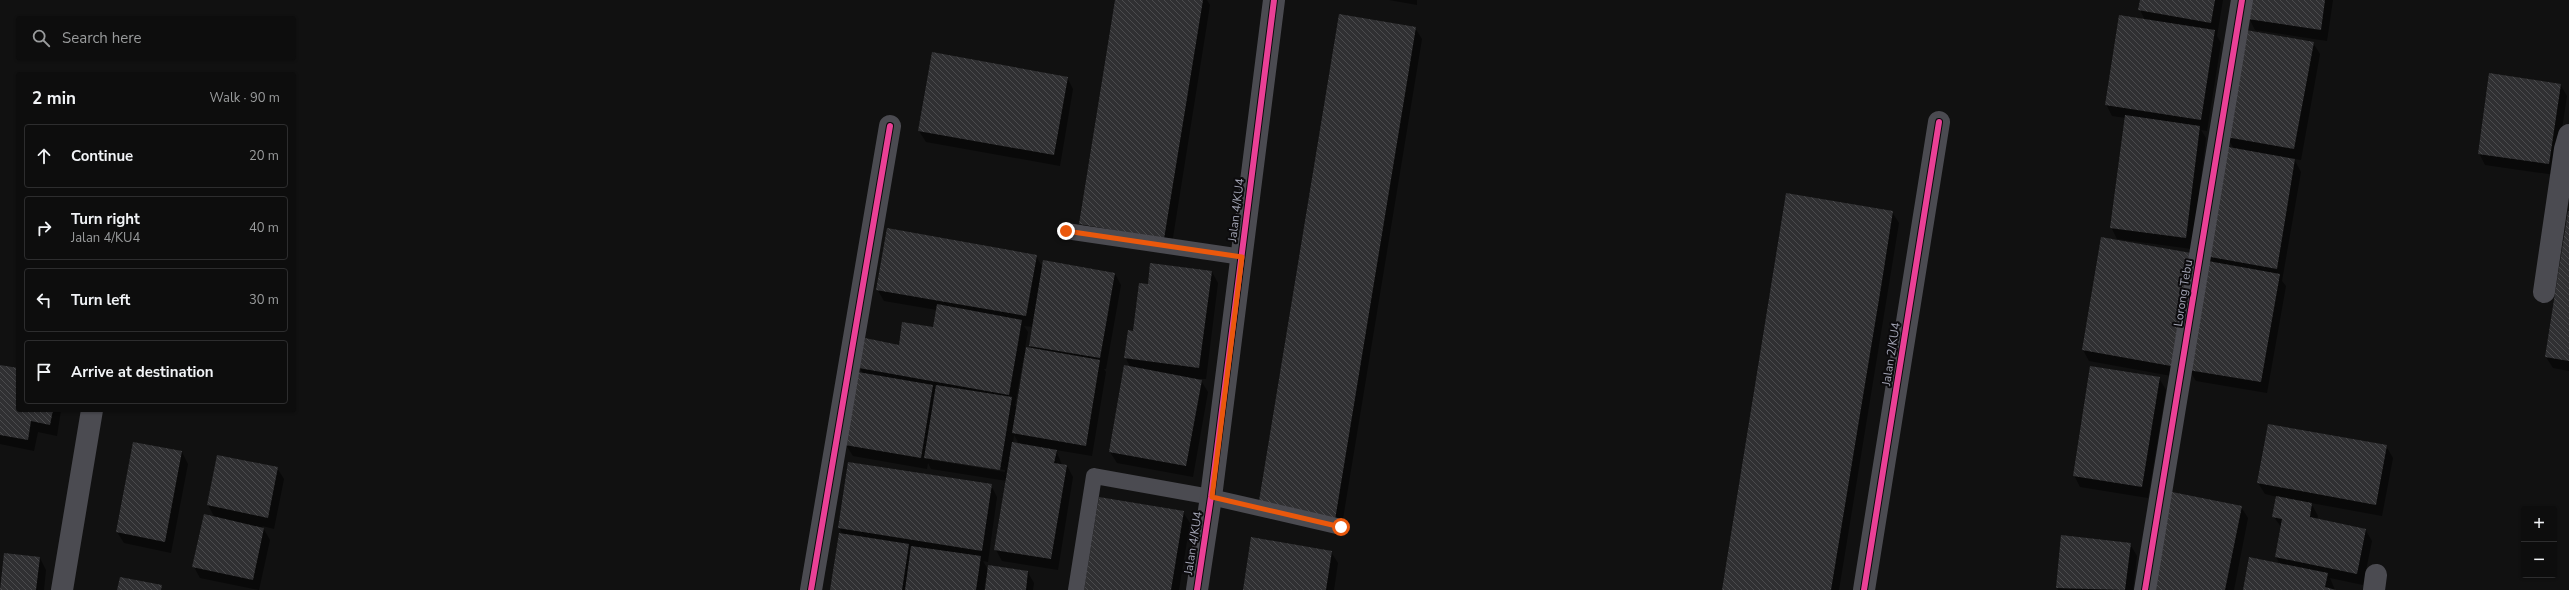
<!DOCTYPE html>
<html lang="en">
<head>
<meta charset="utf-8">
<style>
  body { margin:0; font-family:"Nunito Sans",sans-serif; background:#161616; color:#f1f3f6 }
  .controls { position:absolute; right:12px; bottom:12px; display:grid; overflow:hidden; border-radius:4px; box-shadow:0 1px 3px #0004 }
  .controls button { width:36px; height:36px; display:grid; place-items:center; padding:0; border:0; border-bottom:1px solid #2d2d2e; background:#0d0d0d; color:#f1f3f6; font:20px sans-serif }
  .stop { position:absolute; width:12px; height:12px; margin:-9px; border:3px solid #ea580c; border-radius:50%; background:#fff }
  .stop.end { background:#ea580c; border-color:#fff; box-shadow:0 1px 4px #0008 }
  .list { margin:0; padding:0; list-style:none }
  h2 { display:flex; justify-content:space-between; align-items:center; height:52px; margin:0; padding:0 16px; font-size:17px }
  h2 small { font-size:13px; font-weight:400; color:#9a9c9d }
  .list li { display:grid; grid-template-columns:26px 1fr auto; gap:12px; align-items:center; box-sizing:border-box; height:64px; margin:0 8px 8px; padding:0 8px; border:1px solid #2d2d2e; border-radius:4px }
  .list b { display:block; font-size:15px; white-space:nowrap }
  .list p { margin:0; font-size:13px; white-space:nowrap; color:#9a9c9d }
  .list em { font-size:13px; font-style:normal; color:#9a9c9d }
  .icon { flex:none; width:22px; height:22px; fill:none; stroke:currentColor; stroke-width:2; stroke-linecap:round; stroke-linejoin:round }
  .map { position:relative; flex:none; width:2569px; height:590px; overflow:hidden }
  .search { position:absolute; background:#0d0d0d; box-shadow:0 1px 3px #0004; left:16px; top:16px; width:280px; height:44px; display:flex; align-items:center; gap:10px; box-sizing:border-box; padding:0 14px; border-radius:4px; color:#9a9c9d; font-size:15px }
  .panel { position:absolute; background:#0d0d0d; box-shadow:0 1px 3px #0004; left:16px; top:72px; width:280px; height:340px; border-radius:4px }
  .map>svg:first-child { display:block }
  .shadow { fill:#0007; fill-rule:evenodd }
  .building { fill:url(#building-back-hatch) }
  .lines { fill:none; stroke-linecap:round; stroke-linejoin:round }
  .lane { stroke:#4b4b51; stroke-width:16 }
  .street { stroke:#4b4b51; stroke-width:22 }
  .cycleway-casing { stroke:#0c0b0d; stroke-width:8 }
  .cycleway { stroke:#ea4096; stroke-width:6 }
  .route { stroke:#ea580c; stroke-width:5 }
  .labels { text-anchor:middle; stroke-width:4; stroke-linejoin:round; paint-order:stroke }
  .street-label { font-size:12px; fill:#a1a3b3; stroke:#0c0b0d }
</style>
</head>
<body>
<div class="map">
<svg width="2569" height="590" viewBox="0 0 2569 590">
  <defs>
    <pattern id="building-back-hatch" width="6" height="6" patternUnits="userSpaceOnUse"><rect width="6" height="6" fill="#303032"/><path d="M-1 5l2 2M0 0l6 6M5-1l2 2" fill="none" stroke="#4b4b4d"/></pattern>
  </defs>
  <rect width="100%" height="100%" fill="#111"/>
  <path class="shadow" d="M1116,0H1207L1210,5L1171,250L1086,236L1080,224Z
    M1389,0H1417V5Z
    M2141,0H2223L2217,36L2221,43L2207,131L2201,130L2206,138L2192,249L2117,239L2111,227L2126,118L2112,116L2106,104L2145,20L2140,10Z
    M2252,0H2333L2327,41L2255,30L2249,18Z
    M1415,28L1422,39L1341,531L1266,518Z
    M2313,43L2320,54L2301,160L2294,159L2301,172L2282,281L2286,286L2267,393L2196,381L2189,370L2209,261L2234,149L2227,137Z
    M1067,77L1073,89L1060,166L926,142L919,131Z
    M2560,84L2567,96L2555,175L2485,165L2479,153Z
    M1892,212L1899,223L1839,590H1723Z
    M2569,212V371L2553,368L2546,357Z
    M2102,239L2177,377L2089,361L2083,350Z
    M1036,256L1043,268L1115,274L1121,285L1106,369H1104L1106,372L1092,456L1056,450L1062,465L1067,466L1073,477L1058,570L1002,561L996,550L1007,481L931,469L928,463L927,469L853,456L846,445L863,374L860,368L866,340L899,346L933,329L937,310L884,301L877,289ZM1024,326L1033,327L1030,345L1032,349L1025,348L1028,332ZM1024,355H1026L1017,408L1015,405ZM1014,435L1020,445L1013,443ZM932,458L1005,470V472L932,460Z
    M1212,272L1218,283L1206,379H1200L1208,392L1193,477L1117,463L1110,452L1131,368L1125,357L1148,285Z
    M0,366L18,369V410H61L57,436L38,432L34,451L0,444Z
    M2159,378L2166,390L2148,498L2080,487L2074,475Z
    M2386,446L2393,458L2382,516L2311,503L2318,516L2317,520L2365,529L2372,541L2363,585L2330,578L2335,590H2244L2280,564L2276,557L2282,528L2273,516L2277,497L2265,494L2258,483Z
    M182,452L188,464L171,553L124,543L117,532Z
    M277,468L284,479L274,529L262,526L270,540L259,590L200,578L194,567L215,518L208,505Z
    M991,485L997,497L988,562L983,561L989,571H1027L1034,583L1033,590H986L988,577H986L984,590H831L843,535L839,528Z
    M2241,507L2248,518L2234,590H2154Z
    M1183,512L1190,523L1179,590H1085Z
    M2130,544L2137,556L2133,590H2058L2057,588Z
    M1331,552L1338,563L1334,590H1244Z
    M4,554L40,558L46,570L44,590H0Z"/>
  <path class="building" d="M1115,0H1203L1164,239L1079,224Z
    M2140,0H2215L2211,23L2138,10Z
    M2251,0H2325L2321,30L2248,19Z
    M1339,14L1416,27L1335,520L1258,507Z
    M2119,15L2215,30L2201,120L2105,105Z
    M2246,30L2314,42L2294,149L2226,137Z
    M932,52L1068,77L1054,155L918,131Z
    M2489,73L2561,84L2549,164L2478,154Z
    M2125,115L2200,126L2186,238L2110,228Z
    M2223,146L2295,159L2277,269L2205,256Z
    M1786,193L1893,211L1882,281L1831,590H1722Z
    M2568,211H2569V361L2545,357Z
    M887,228L1037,255L1026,316L876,290Z
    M2101,237L2191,253L2171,366L2082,350Z
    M1043,260L1115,273L1100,358L1029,346Z
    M2208,261L2280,274L2261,382L2188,370Z
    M1150,263L1212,271L1199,368L1124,358L1128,330L1133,331L1139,283L1148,284Z
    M937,304L1022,320L1009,395L859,368L865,338L899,345L902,322L933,327Z
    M1026,347L1100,360L1086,446L1012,433Z
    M0,365L18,368V410H53L50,425L31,421L28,440L0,435Z
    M1124,365L1202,380L1186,466L1109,452Z
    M2090,366L2160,377L2142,487L2073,476Z
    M858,372L933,385L921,458L845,445Z
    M936,385L1012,397L1000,470L924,458Z
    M2268,424L2387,445L2376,505L2257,483Z
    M133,442L182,451L165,542L116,532Z
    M1012,442L1057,450L1054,463L1067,465L1051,559L994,550Z
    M217,455L278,467L268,518L207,505Z
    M848,462L992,484L982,551L838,528Z
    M2172,492L2242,506L2225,590H2153Z
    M2276,496L2312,503L2310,517L2366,529L2357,574L2275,557L2282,519L2272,517Z
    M1099,497L1184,511L1171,590H1084Z
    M204,514L264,528L253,580L192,567Z
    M839,533L909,544L902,590H830Z
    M2061,535L2131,543L2125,590L2056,588Z
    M1251,537L1332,551L1326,590H1243Z
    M911,546L981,556L976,590H905Z
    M4,553L40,557L36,590H0Z
    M2249,557L2328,573L2325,587L2336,590H2243Z
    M988,565L1028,571L1026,590H985Z
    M120,577L162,585L161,590H117Z"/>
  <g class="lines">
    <path class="lane" d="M1066,231L1242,257
      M1076,590L1094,476L1211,497L1341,527"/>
    <path class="street" d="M2544,292L2565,149L2569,135
      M62,590L92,410
      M811,590L890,126
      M1197,590L1211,497L1274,0
      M1864,590L1939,122
      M2145,590L2242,0
      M2374,590L2376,575"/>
    <g class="cycleway-casing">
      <path id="cycleway" d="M811,590L890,126
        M1197,590L1211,497L1274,0
        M1864,590L1939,122
        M2145,590L2242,0"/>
    </g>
    <use href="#cycleway" class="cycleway"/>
  </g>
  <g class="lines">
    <path class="route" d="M1066,231L1242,257L1212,497L1341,527"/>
  </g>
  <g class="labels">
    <g class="street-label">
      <text transform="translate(1236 210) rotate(-83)" y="4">Jalan 4/KU4</text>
      <text transform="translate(2183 293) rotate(-81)" y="4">Lorong Tebu</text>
      <text transform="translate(1891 354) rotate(-81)" y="4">Jalan 2/KU4</text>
      <text transform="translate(1193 543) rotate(-81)" y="4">Jalan 4/KU4</text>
    </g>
  </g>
</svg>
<div class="controls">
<button>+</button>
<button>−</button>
</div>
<div class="stop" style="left:1341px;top:527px"></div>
<div class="stop end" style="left:1066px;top:231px"></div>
<div class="search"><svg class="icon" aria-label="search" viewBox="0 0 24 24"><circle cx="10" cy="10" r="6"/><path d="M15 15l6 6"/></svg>Search here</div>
<section class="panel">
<h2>2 min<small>Walk · 90 m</small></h2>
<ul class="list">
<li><svg class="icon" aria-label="ahead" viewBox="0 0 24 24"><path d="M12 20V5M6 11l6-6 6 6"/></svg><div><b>Continue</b></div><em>20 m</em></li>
<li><svg class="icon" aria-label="right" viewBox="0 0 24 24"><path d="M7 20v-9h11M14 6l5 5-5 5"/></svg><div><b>Turn right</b><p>Jalan 4/KU4</p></div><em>40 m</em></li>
<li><svg class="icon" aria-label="left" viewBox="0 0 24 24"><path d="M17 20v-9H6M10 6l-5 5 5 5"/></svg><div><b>Turn left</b></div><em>30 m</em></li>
<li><svg class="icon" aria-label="arrive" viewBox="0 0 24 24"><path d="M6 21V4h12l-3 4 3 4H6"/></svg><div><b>Arrive at destination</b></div></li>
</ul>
</section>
</div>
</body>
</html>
